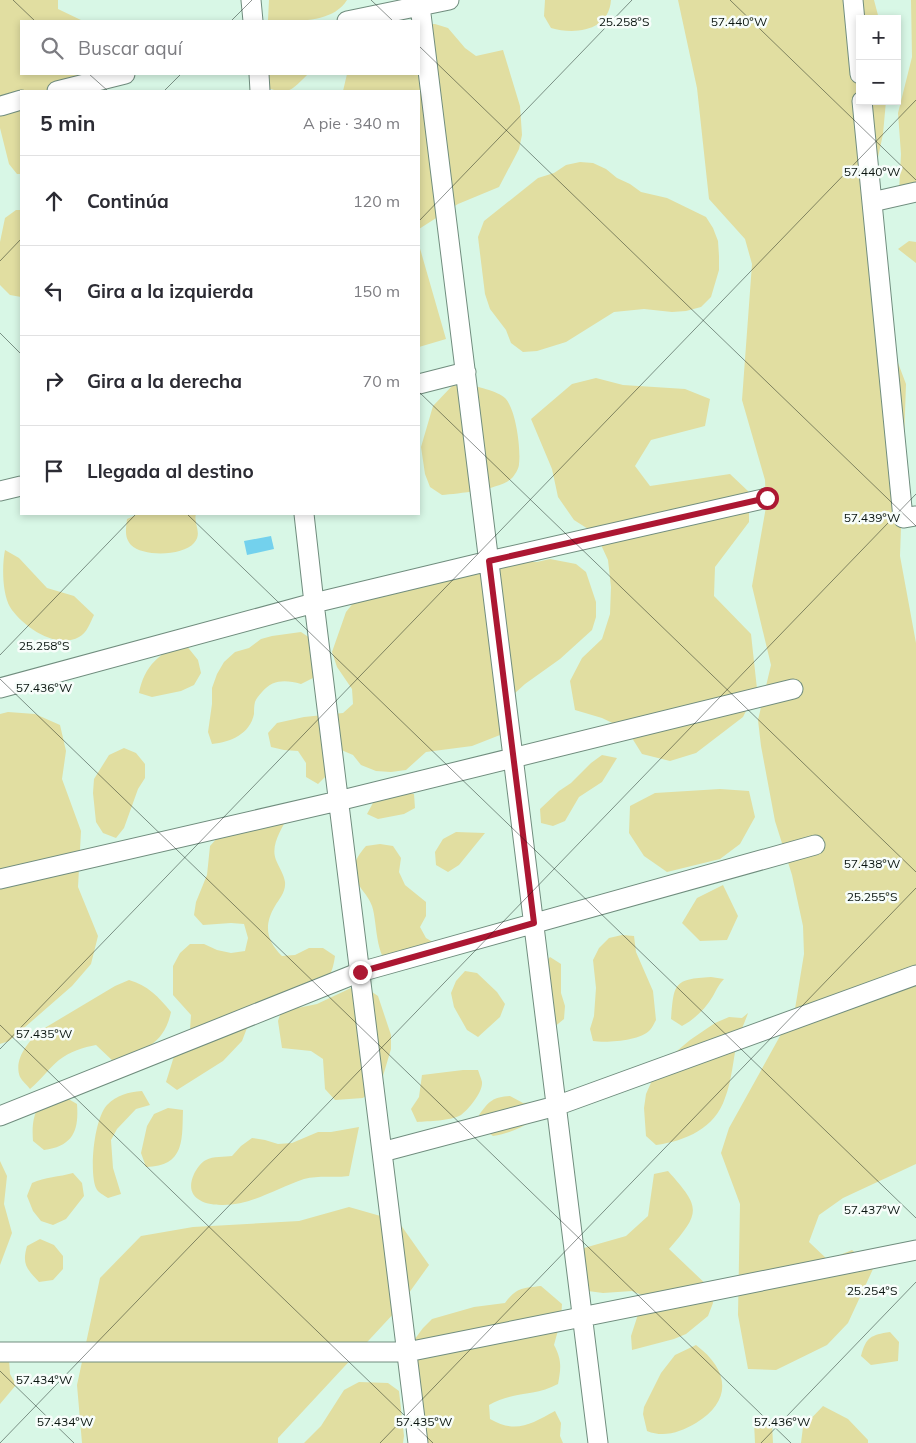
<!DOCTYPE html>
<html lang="es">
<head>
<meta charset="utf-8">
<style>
  body { margin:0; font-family:Mulish,sans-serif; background:#f2f2f3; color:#2b2b33 }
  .controls { position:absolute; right:15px; top:15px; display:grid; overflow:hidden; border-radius:0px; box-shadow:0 2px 8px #0003 }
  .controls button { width:45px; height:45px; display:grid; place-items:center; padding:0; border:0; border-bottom:1px solid #e1e1e2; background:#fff; color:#2b2b33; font:25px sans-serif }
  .stop { position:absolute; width:15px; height:15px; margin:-11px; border:4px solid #ac1732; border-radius:50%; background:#fff }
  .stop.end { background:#ac1732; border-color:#fff; box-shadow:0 1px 5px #0008 }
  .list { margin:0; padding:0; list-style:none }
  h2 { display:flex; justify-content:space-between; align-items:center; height:65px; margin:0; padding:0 20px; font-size:21px }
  h2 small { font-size:16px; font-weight:400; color:#7c7c81 }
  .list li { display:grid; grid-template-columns:32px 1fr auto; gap:15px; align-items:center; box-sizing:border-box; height:90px; padding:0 20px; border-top:1px solid #e1e1e2 }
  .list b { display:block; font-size:19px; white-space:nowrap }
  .list em { font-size:16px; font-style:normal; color:#7c7c81 }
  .icon { flex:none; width:28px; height:28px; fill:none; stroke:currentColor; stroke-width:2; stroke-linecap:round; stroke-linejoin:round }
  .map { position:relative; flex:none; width:916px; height:1443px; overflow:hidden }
  .search { position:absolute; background:#fff; box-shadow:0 2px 8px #0003; left:20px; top:20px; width:400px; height:55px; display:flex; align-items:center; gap:12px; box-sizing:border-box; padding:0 18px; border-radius:0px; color:#7c7c81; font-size:19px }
  .panel { position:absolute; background:#fff; box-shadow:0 2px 8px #0003; left:20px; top:90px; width:400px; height:425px; border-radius:0px }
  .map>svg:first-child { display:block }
  .green { fill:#e1dea1 }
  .water { fill:#73d1ed }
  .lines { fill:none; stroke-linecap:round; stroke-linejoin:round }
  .minor-casing { stroke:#708d7e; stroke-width:21 }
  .minor { stroke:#fff; stroke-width:19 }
  .route { stroke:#ac1732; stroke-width:6 }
  .ticks { fill:none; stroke:#09140f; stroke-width:1; stroke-opacity:0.45 }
  .ticks-label { font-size:12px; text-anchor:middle; fill:#09140f; stroke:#f7fdfa; stroke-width:5; stroke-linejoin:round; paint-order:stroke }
</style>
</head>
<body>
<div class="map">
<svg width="916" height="1443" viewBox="0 0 916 1443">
  <rect width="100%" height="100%" fill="#d8f7e6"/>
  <path class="green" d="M0,0H58V9L83,21H21V74H104L105,83L98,91H21V174H17L9,164L0,128Z
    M269,0H347C332,24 294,21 270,21L268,20Z
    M545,0H611C609,31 575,35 551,28L544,16Z
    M678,0H874L879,19H860V101H886L883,134L871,190L895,355L906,384L900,556L916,643V1164L843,1198L819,1215L809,1242L828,1260L852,1250L873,1269L848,1323L827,1345L776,1370L748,1369L738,1315L740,1204L721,1153L729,1128L795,1009L804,954L803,926L792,875L775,821L761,746L758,720L771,665L752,586L766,507L765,480L742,400L752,264L745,239L709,199L697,88Z
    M911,0H916V189L899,192L901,154L898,113L912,57Z
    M419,24H435L448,28L465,48L476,56L503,50L520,106L522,135L519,149L499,187L458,204L419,229V91H343L347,74H419Z
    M264,74H308C293,89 288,97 266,87Z
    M580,162L593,163L606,169L617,178L630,184L641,192L667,198L706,217L713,228L718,241L719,256V270L711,297L701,307L686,311L672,312L644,309L614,312L566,342L537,351L523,352L511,343L506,330L490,309L485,294L478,237L484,221L538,178L554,173L566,165Z
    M16,210H21V297L10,295L0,285V242L5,218Z
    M909,241L916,242V263L898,249Z
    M419,245L446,339L419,347Z
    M596,378L623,385L685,389L710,399L705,426L651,440L635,466L650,486L730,474L749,492V522L715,567L714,596L751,634L757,689L743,717L696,753L670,761L642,754L627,730L602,718L575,710L570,681L582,658L602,639L610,614L611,587L608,560L596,534L574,520L558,497L552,469L531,419L572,384Z
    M465,384C475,386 498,391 505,398C516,409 521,449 519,464C519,468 515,475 512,478C499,490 460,493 442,495L430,487L425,474L421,447L433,406L452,386Z
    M138,514H196C193,524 203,533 194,543C183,556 143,557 131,545C124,537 126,529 127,519Z
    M5,550L19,558L47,588L74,596L94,615C90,623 87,633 79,637C56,650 22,626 10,607C2,593 2,565 5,550Z
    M550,559L576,564L586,572L596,602V617L592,630L560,659L525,684L514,694L506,723L500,735L472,746L426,752L406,770L391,772L376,771L361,765L353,755L339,749L328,774L318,784L306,777V763L298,751L284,750L271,747L268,733L277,723L304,717L343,713L353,704L352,689L337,667L332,652L346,612L363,591L406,582L479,574L495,562H537Z
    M301,632L313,640L321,666L313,678L301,684C286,680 273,679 262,692C259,695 256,699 255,702C254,706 254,710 254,714C250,734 231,742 212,744L208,732L212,704V688L217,674L224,662L235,652L249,648L261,639L272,636Z
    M186,645L198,660L201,673L194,685L181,691L152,697L139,693C144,667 160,650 186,645Z
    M8,712L35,714L60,725L66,751L62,779L81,831L78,887L98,936L91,964L72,986L9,1041L0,1044V714Z
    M124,748L136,753L145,764V778L138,789L124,828L116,838L103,833L96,822L93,793L94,779L109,755Z
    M602,755L617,758L602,782L579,797L565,821L553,826L541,823L540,809L559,791L571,783L591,763Z
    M720,789L749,791L755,817L740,844L720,859L667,872L644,856L629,833L630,806L655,793Z
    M401,792L414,794L415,808L404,814L378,819L367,814L374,801Z
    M288,816C282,829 270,845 276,860C279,867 284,875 285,882C286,892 279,899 275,906C263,926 267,941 282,956L295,955L309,948H323L335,956C331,988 313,995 288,1010L317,1004L353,987L366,988L378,996L391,1035V1049L383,1076L374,1089L363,1098L335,1100L325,1089L323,1059L311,1051L282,1048L278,1021L282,1009L256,1016L247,1028L242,1041L223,1061L177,1090L166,1082L175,1053L190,1030L191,1015L173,995V966L180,953L190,944H204L217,950L231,953L245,951L248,938L244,924L231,923L203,925L194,915L196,902L207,875L210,846L219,836Z
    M456,832L485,833L459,865L448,872L436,865L435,852L443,839Z
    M380,844L393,846L401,858L399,872L405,885L426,902V916L420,927L426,938L438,945C431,957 426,960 413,967C409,970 404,970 399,969C374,967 378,923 372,906C368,893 353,884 354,869C355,859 360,853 366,846Z
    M723,885L738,916L727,940L700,941L682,923L697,898Z
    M622,935L634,936L636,952L653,991L656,1020C654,1023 653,1027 650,1030C640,1041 607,1043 593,1041L590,1029L594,1016L596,988L593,960L599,948L609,938Z
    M550,957L561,964V993L565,1006L564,1019L553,1028L540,968Z
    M465,971L477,973L497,992L505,1004L500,1017L478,1037L467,1030L454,1007L451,993L456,981Z
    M711,977L724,979C719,984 717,989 713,996C706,1008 695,1019 682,1026L671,1019C674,984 673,979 711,977Z
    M129,980C147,985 159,997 171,1012C164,1045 143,1050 115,1063L96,1045C84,1047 69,1052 59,1060C49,1068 41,1080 30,1089C27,1085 22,1081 20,1077C13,1059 29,1040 43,1029L115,986Z
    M748,1013C745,1022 740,1032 737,1042C733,1060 732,1080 725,1098C715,1128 686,1141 656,1145L646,1136L644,1108L646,1094L658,1067L690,1040L715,1023L729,1017L742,1018Z
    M463,1070H478C479,1073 481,1078 482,1082C483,1092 469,1109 461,1115C451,1121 428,1121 417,1122L411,1109L419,1097L422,1075Z
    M142,1091L150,1105L136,1109L117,1129L111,1140L113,1168L121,1194L108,1198C104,1195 98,1193 96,1188C89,1172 94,1119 107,1105C117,1095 128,1092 142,1091Z
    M510,1096L523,1103L554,1101C537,1120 518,1132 493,1136L482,1128L479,1115C489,1101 493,1097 510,1096Z
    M65,1097L77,1104C79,1131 73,1146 44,1150L33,1141C32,1129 32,1110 44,1102C49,1099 59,1099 65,1097Z
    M168,1108L183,1110C182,1140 185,1166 146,1167L141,1153L147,1126L154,1114Z
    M359,1127L349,1176C334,1178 319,1175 304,1179C277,1188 250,1206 221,1205C201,1205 184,1196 194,1174C196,1170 201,1162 206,1160C213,1156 225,1157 232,1156L241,1146L252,1138L265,1140L278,1144L292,1143L318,1132H331Z
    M0,1161L7,1176L4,1204L12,1233L0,1265Z
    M668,1171C701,1208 701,1212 669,1249L711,1289L713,1303L708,1316L686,1334L674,1339L632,1350L631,1336L644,1296L632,1291L603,1293L588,1291L570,1256L584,1248L626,1236L648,1216L654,1174Z
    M73,1173L82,1183L84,1196L66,1219L53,1225L41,1221L33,1211L27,1196L32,1183C45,1177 59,1177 73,1173Z
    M349,1207L398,1221L429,1265L396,1311L278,1438V1443H82L77,1385L100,1278L141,1236L193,1227L299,1221Z
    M40,1239L54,1245L63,1256V1269L53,1280L39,1282C26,1268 22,1264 27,1246Z
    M541,1286L562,1304L561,1319L554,1345C562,1360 561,1368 558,1384C534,1397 512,1391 489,1405L490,1419C516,1434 531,1424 555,1411L561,1423L560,1436L563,1443H421L406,1351L423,1328L432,1319L474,1307L505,1303C516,1288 522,1288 541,1286Z
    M890,1332L899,1342L898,1361L871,1365L861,1356C866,1337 871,1335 890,1332Z
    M696,1345C729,1370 733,1400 696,1423C681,1432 664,1438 647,1431L643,1414L644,1407L661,1373L675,1355Z
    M0,1351L9,1360L10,1374L16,1385L0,1404Z
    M359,1382L388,1383L399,1391L404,1436L403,1443H304L321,1426L344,1390Z
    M823,1406L848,1419L868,1440V1443H801L803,1427Z
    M761,1419H767L772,1424L773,1443H755L754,1422Z"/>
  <path class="water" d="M271,536L274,549L247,555L244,541Z"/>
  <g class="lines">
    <g class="minor-casing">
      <path id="minor" d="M251,0L253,21
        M853,0L860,74
        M420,6L598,1443
        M347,21L449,0
        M259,74L260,91
        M57,91L125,74
        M862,101L903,518L916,516
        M1,106L21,100
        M872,202L916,192
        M419,384L466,372
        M0,491L21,486
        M304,514L314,603L418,1443
        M0,688L314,603L489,561L767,498
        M0,879L338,801L793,689
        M0,1116L360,972L815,845
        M382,1152L556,1106L916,975
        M0,1352H407L916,1250"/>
    </g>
    <use href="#minor" class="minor"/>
  </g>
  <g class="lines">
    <path class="route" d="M360,972L534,923L489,561L767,498"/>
  </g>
  <path class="ticks" d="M13,0L35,21M371,0L393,21M730,0L916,180M231,21L252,0M419,46L916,526M89,74L108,91M164,91L181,74M419,221L632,0M0,261L21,239M0,333L21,354M419,392L916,872M187,514L916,1218M0,655L136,514M0,679L791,1443M0,1025L433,1443M0,1049L916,100M0,1371L74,1443M0,1443L916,494M380,1443L916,888M761,1443L916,1282"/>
  <g class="ticks-label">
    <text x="739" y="26">57.440°W</text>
    <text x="624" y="26">25.258°S</text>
    <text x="872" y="176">57.440°W</text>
    <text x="872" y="522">57.439°W</text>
    <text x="44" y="650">25.258°S</text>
    <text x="44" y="692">57.436°W</text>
    <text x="872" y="868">57.438°W</text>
    <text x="872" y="901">25.255°S</text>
    <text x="44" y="1038">57.435°W</text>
    <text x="872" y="1214">57.437°W</text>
    <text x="872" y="1295">25.254°S</text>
    <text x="44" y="1384">57.434°W</text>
    <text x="65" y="1426">57.434°W</text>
    <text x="424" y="1426">57.435°W</text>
    <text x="782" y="1426">57.436°W</text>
  </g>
</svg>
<div class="controls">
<button>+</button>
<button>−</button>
</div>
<div class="stop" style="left:767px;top:498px"></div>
<div class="stop end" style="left:360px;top:972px"></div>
<div class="search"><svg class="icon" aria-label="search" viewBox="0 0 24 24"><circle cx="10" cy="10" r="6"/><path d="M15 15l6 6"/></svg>Buscar aquí</div>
<section class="panel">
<h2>5 min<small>A pie · 340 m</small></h2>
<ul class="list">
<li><svg class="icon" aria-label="ahead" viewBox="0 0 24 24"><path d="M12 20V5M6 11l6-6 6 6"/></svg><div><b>Continúa</b></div><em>120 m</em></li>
<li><svg class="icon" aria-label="left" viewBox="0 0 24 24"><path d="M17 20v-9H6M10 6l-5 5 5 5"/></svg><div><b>Gira a la izquierda</b></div><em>150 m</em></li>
<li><svg class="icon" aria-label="right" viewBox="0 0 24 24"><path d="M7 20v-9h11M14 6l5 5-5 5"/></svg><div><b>Gira a la derecha</b></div><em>70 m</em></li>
<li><svg class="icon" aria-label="arrive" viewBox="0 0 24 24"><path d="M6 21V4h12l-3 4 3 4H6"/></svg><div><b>Llegada al destino</b></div></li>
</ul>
</section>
</div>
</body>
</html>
